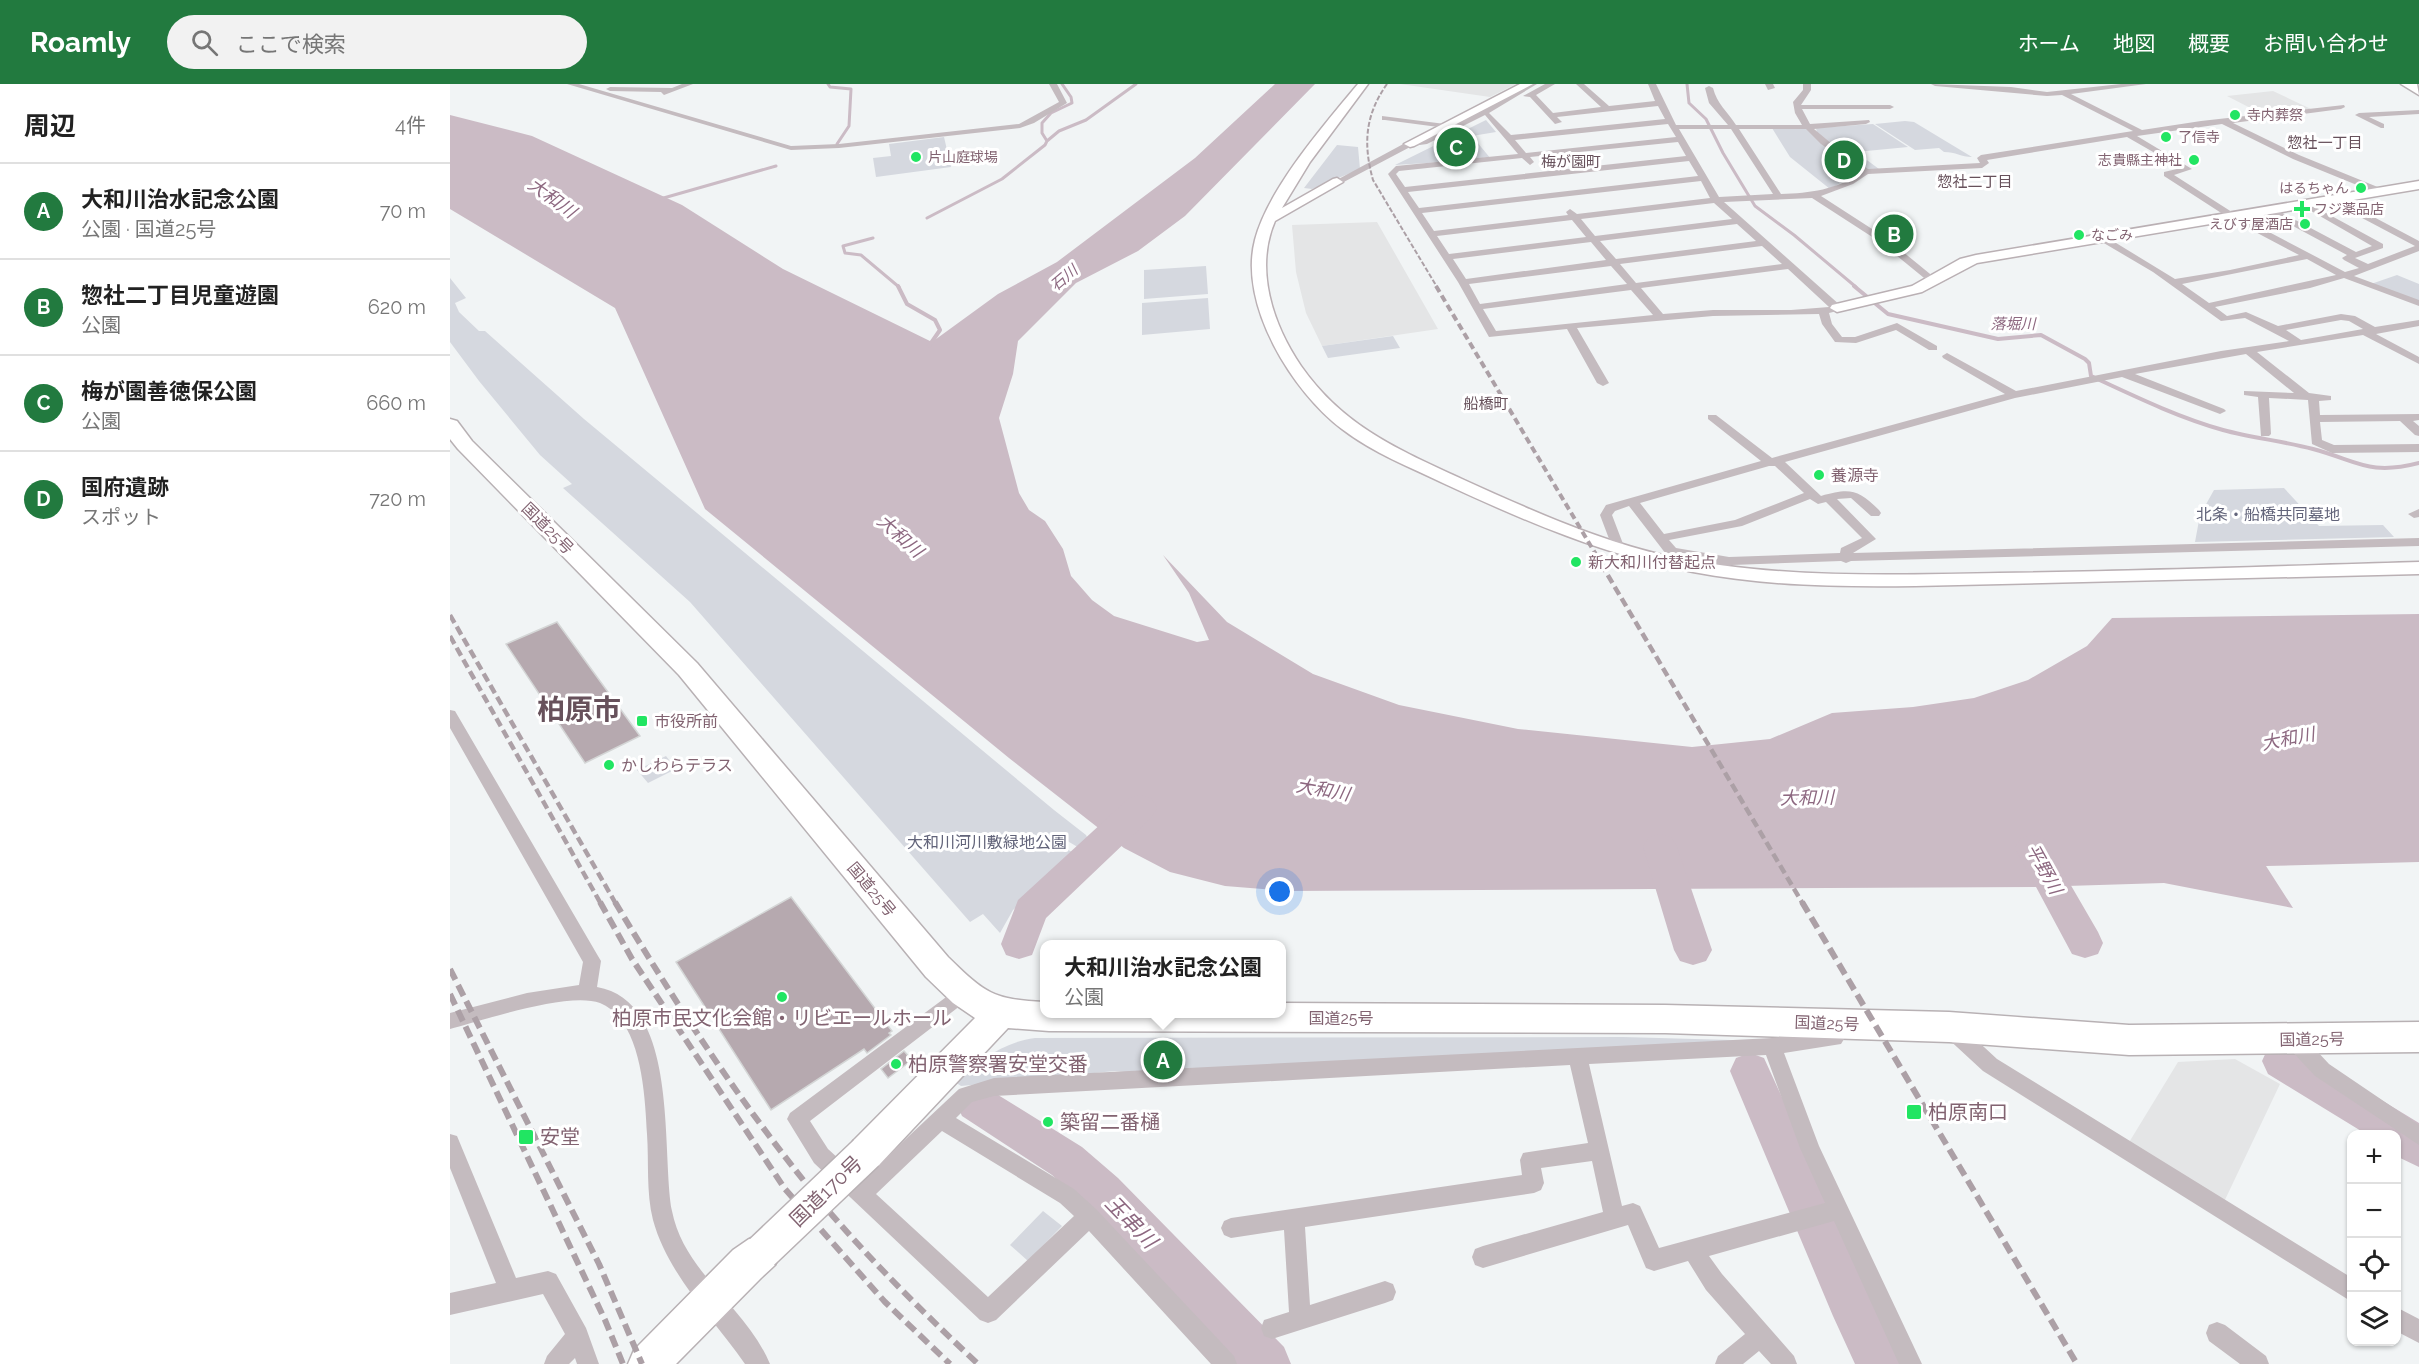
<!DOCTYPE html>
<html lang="ja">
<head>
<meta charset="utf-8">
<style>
  body { margin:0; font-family:Raleway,"Noto Sans JP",sans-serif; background:#f2f2f2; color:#222 }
  .controls { position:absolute; right:18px; bottom:18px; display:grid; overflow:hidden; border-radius:12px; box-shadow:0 2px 4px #0004 }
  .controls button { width:54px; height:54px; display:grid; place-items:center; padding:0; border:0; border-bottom:2px solid #e0e0e0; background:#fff; color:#222; font:30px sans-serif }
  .you { position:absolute; left:830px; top:808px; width:21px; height:21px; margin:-15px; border:4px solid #fff; border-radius:50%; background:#1a73e8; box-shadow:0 0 0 9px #1a73e833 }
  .badge { display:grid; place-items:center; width:39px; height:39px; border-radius:50%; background:#227a3f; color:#fff; font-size:20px; font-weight:700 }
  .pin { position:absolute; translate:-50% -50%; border:3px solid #fff; box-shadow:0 2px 6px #0006 }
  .popup { position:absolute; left:590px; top:856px; width:246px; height:78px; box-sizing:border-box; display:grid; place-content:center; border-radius:12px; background:#fff; filter:drop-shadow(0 2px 4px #0005); font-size:20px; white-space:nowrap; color:#767676 }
  .popup b { font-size:22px; color:#222 }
  .popup::after { content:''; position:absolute; left:50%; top:100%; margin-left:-12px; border:12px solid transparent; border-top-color:#fff }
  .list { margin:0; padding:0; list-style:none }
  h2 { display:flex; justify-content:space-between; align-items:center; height:78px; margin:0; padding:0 24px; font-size:26px }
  h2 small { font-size:20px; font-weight:400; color:#767676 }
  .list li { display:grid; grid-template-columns:39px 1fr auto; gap:18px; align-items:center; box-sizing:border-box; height:96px; padding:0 24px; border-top:2px solid #e0e0e0 }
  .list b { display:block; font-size:22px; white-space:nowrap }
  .list p { margin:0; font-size:20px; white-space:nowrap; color:#767676 }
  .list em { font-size:20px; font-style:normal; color:#767676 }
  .icon { flex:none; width:33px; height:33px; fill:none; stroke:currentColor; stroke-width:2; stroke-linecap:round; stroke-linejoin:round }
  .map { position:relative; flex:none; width:1969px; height:1280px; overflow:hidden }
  header { display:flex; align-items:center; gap:36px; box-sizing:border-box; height:84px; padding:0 30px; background:#227a3f; color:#fff }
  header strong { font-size:28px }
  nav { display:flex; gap:33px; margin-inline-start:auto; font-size:21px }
  .search { width:420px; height:54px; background:#f2f2f2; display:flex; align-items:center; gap:15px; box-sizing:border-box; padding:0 21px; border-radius:33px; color:#767676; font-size:22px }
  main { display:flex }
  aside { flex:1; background:#fff }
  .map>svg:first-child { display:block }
  .built { fill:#e4e5e6 }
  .green { fill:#d5d8df }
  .water { fill:#cbbbc5 }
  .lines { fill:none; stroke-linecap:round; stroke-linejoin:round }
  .stream-far1 { stroke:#cbbbc5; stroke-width:3 }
  .stream { stroke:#cbbbc5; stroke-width:4 }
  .river { fill:#cbbbc5; fill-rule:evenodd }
  .building { fill:#b6a9af; stroke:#d4d6d6; stroke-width:1.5 }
  .secondary-casing { stroke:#bab0b4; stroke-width:3 }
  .highway-casing { stroke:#b8b1b4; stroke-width:3 }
  .street { fill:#c4bbbf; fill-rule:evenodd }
  .secondary { fill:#fff; fill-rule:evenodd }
  .highway { fill:#fff; fill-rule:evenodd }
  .rail-far3 { stroke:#aca0a6; stroke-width:2; stroke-dasharray:5 2; stroke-linecap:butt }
  .rail-far2 { stroke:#aca0a6; stroke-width:4; stroke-dasharray:7 4; stroke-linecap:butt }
  .rail-far1 { stroke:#aca0a6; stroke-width:4.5; stroke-dasharray:9 4.5; stroke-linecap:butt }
  .rail { stroke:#aca0a6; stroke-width:6; stroke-dasharray:12 6; stroke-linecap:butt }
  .highway-bridge-casing { stroke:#b8b1b4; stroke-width:38; stroke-linecap:butt }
  .highway-bridge { stroke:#fff; stroke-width:35 }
  .poi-dot { fill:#21e562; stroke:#fff; stroke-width:2 }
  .labels { text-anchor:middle; stroke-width:6; stroke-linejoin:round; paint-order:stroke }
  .far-poi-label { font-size:14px; fill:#826371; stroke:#fff; text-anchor:start }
  .far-neighbourhood-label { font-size:15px; fill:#67515b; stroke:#fff }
  .far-water-label { font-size:15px; font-style:italic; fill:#8d6880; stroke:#fff }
  .poi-label { font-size:16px; fill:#826371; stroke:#fff; text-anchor:start }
  .park-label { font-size:16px; fill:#62647a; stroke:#fff }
  .street-label { font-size:16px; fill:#826371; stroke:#fff }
  .water-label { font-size:18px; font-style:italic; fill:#8d6880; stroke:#fff }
  .near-poi-label { font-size:20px; fill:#826371; stroke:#fff; text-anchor:start }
  .near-street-label { font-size:20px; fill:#826371; stroke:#fff }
  .near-water-label { font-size:21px; font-style:italic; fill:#8d6880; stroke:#fff }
  .town-label { font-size:28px; font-weight:bold; fill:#67515b; stroke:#fff }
</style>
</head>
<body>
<header>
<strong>Roamly</strong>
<div class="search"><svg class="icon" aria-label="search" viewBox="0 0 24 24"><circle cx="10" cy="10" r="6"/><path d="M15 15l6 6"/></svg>ここで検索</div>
<nav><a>ホーム</a><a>地図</a><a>概要</a><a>お問い合わせ</a></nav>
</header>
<main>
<aside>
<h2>周辺<small>4件</small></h2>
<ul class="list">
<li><span class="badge">A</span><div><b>大和川治水記念公園</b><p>公園 · 国道25号</p></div><em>70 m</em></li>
<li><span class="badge">B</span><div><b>惣社二丁目児童遊園</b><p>公園</p></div><em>620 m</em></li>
<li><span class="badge">C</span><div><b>梅が園善徳保公園</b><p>公園</p></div><em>660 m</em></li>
<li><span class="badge">D</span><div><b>国府遺跡</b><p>スポット</p></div><em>720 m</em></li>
</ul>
</aside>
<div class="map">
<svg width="1969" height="1280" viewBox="0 0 1969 1280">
  <rect width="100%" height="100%" fill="#f1f4f5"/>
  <path class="built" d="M950,0H1066L1040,13Z
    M1823,7L1861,25L1814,31L1777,12Z
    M927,138L988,245L872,262L856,229L846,188L842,141Z
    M1785,975L1830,1000L1773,1120L1678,1060L1728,978Z"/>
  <path class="green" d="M1036,36L1046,48L1022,52L1041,75L945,81Z
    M1455,37L1464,38L1522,73C1511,73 1506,68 1494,68L1489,64L1465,66L1425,40Z
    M1423,40L1458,63L1406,68L1429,85L1417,87L1367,49L1366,44Z
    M1322,44H1356L1412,87L1380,105L1340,73Z
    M494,53L501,83L426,93L423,74L441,72L439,60Z
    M887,61L908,63L910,85L862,105L854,104Z
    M756,182L758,210L694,215V186Z
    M1947,191L1969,200V217L1921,200Z
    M0,194L16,214L5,219L9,228L29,247H35L134,335L604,726L636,751L638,755L631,765L609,752L604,757L625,770L563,826L550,849L533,830L520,838L240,518L113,404L122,400L90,371L29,297L0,258Z
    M758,214L760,245L692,251V219Z
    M943,252L950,264L878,274L872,262Z
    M1834,404L1869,442L1933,441L1944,453L1745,458L1750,431L1764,406Z
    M216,672L226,685L198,699L187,686Z
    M1173,953L1317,957L689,989L665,987L511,1002L505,998C529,977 553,958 585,954Z
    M593,1127L612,1142L578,1177L560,1161Z"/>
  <path class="water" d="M825,0H865L735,132L688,167L626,199L568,257L563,290L549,334L569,409L579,426L595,437L613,465L621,492L642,516L664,532L747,558L759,556L739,509L713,471L777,538L863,590L949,621L1068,645L1242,663L1320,655L1382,629L1463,623L1524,614L1578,596L1637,562L1662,534L1969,530V778L1816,782L1843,824L1714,799L1584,803L839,807L775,802L720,788L674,764L559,674L255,425L165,224L0,125V31L82,52L232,121L333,185L482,258L548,210L607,178L745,74Z"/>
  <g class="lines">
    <path class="stream-far1" d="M378,0L380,3L401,5L399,42L387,60
      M1237,0L1239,19L1256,35L1273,69L1305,122L1344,151L1406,203
      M597,57L609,47L636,36L686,0
      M210,115L326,82
      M477,134L552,95L595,61L597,57L592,49V39L601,29L622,19L621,13L612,0
      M423,154L393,162L395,169L411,171L449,203"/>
    <path class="stream" d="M448,202L457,220L485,236L490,246L479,262
      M1404,202L1438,230L1548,255L1591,251L1635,275L1639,279L1641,292C1684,312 1727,333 1773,346C1802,354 1833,357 1863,365C1908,377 1919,392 1969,379"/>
    <path class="river" d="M690,711L702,715L707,724L702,733L596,834L582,871L569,875L556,871L551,860L568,816L678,715Z
      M1210,750L1222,754L1227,763L1262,866L1256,877L1243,881L1230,877L1224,866L1193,763L1198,754Z
      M1582,751L1594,755L1648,848L1653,859L1648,870L1635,874L1622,870L1565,764L1570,755Z
      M1832,959L1846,964L1969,1039V1083L1946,1072V1050H1916L1818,990L1812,977L1818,964Z
      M1300,969L1314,974L1454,1280H1405L1383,1232L1280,987L1286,974Z
      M526,1000L540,1006L632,1063L668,1094L834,1263L841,1280H785L638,1124L602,1091L512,1032L506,1019L512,1006Z"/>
  </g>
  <path class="building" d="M107,538L190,652L135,679L56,560Z
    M341,813L442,947L439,949L441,951L417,969L414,965L321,1026L226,878Z
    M454,967L462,976L438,994L431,985Z"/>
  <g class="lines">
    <g class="secondary-casing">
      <path id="secondary" d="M908,0H918L860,78L832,124L883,95L887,94L893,98L825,137C804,185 823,241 851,282C893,342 947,365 1012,395C1078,425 1146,456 1217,472C1327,495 1439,491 1549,489C1689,487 1829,482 1969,478V490L1465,502C1391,503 1316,502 1243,488C1156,472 1075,437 995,400C960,383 923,369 892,345C843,308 788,221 805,156C818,105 874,41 908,0Z
        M1070,0H1083L964,62L960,63L954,60Z
        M1969,97V105L1527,179L1472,208L1387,228L1380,224L1382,221L1462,202L1510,175L1526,171Z"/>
    </g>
    <g class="highway-casing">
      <path id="highway" d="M1951,0H1967L1969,11Z
        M0,335L7,337L22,357L247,579L498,873C536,910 542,915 594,918V930H831V919L1215,921L1499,928L1679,941L1969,938V968L1679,971L1499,958L1215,949L599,947L558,944L429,1081L416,1086L403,1081L398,1069L403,1057L525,934L503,919L476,893L229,591L8,365L0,355Z
        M312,1149L325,1155L331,1168L325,1181L311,1194L226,1280H178L184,1266L283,1166L299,1155Z"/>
    </g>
    <path class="street" d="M117,0H129L341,62L389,60L569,40L609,18L599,0H607L617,19L584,39L570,44L389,64L341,66Z
      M232,0H243L214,11L211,8L160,7L156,5L160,3L222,4Z
      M1078,0H1087L1039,29L1061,51L1215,35L1208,22L1107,33L1112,38L1105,40L1080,13L1073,12L1095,0H1105L1086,11L1103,29L1151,23L1126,0H1134L1159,22L1205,17L1198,0H1206L1226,41H1278L1259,19L1255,4L1259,2L1263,4C1267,20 1277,27 1286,41H1352L1345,29L1343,18L1353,6V0H1361V6L1351,21H1440L1444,23L1440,25H1352L1360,40L1419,36L1420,38L1416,40L1364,45L1388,65L1418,85L1530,79L1527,74L1531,71L1683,47L1612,11L1597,12L1485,2L1481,0L1561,3L1597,8L1671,0H1696L1621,10L1692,46L1751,37L1894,21L1895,23L1891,25L1783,39L1849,71L1935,106V110H1929L1843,75L1772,40L1687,52L1742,85L1724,91L1785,130L1895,188L1909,184L1894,176L1892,174L1897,171L1817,128V124H1823L1906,168L1922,162L1849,120L1856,118L1933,160V164L1905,174L1918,180L1965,162L1880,117V113H1886L1969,157V167L1904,192L1969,216V222L1894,194L1860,204L1765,223L1777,232L1796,228L1828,242L1891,230L1905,232L1925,243L1969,236V242L1926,250L1969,273V280L1913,251L1807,268L1859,309L1881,312V316L1869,317L1870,331L1969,330V336L1963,337L1969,342V352L1965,351L1950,337L1870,338L1872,356L1884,361L1969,360V368L1882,369L1862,360L1858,316L1819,314L1821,350L1819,352H1811L1808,313L1794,311V307L1844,309L1796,270L1685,290L1774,325L1776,327L1770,330L1672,293L1565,314L1335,378L1371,412C1400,404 1407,405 1429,426L1431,429L1429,432H1421L1401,414L1387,415L1426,455L1403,469L1969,454V462L1401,477L1396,479L1391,477L1282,481L1258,489L1251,485L1262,479L1216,470L1179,422L1165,427L1162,431L1175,465L1169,469L1164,468L1150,431L1156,421L1311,377L1258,335V331H1266L1322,374L1555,310L1493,274L1492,272L1497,269L1566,307L1771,267L1839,257L1795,234L1771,237L1703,188L1647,155V151H1653L1725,195L1780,186L1849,171L1779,134L1714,92V88L1731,84L1677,53L1537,76L1539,79L1532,84L1418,90L1403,100L1371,112L1436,154L1485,194V198H1479L1430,158L1362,114L1274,118L1391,222V226L1379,229L1382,240L1392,253H1405L1447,239L1487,262V266H1479L1446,246L1406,259L1385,258L1372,240L1369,230L1263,232L1127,244L1159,299L1153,302L1147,299L1117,245L1039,253L1008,198L938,90L946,82L1068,70L1035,31L977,60L962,62L890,100L883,98L957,58L972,56L996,44L935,36H932V32L995,40L998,43ZM1218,40L1226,53L1076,69L1065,56ZM1229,45H1281L1323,110L1269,113ZM1289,45H1356L1371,60L1411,88C1387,106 1360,109 1331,110ZM1228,58L1236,72L955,103L946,90L949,87L1072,74L1080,81L1084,78L1080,73ZM1239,77L1248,92L969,124L958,108ZM1251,97L1260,114L1127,130L1120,125L1116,128L1118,131L984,147L972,129ZM1264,119L1282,135L1145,152L1131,135ZM1122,136L1136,153L999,170L987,152ZM1287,140L1306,157L1166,175L1150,157ZM1141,158L1156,176L1016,195L1003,175ZM1312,162L1332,180L1186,199L1170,180ZM1857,175L1886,191L1759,219L1732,200ZM1161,182L1177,200L1030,220L1019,200ZM1338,185L1379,223L1341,226H1263L1213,230L1191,204ZM1181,206L1203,231L1046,247L1033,225ZM1891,236L1899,237L1913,245L1851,256L1836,246ZM1319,382H1325L1354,409L1285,436L1214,450L1190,419ZM1360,415L1368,420L1376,418L1412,454L1391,464L1390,469L1279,473L1226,464L1219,456L1292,442Z
      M1315,0H1323L1325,4L1318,6Z
      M1969,26V30L1919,33L1934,40V44H1931L1905,31L1909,29Z
      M1969,425V433L1964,434L1958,430Z
      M0,626L5,627L148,872L151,877L147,903C230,917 211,1067 222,1127C234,1189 297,1224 320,1280H295C263,1234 218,1191 203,1136C196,1108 199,1078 197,1050C195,1012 192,936 150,919C119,907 34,936 0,945V929L77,909L129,901L133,878L0,644Z
      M513,902L519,905L522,910L519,915L360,1037L378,1065L412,1096L509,1005L544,994L1322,954L1379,946C1385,938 1389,932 1400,936L1402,942L1391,960L1334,969L1369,1062L1472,1280H1449L1384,1137L1259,1172L1272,1190L1344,1272L1347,1280H1321L1309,1267L1293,1280H1265L1268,1272L1295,1250L1256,1206L1238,1177L1204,1187L1196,1184L1178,1141L1033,1184L1025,1181L1022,1173L1025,1165L1033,1162L1153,1128L1142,1077L1091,1084L1094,1099L1091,1106L1084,1109L855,1143L860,1221L935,1197L943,1200L946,1208L943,1216L935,1219L822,1255L814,1252L811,1244L814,1236L839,1228L834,1146L781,1154L774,1151L771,1144L774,1137L781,1134L1072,1091L1070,1076L1073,1069L1138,1059L1120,981L544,1012L522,1018L506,1034L624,1105L646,1125L784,1272L787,1280H761L639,1147L546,1236L538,1239L530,1236L364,1079L337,1035L340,1029L507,905ZM1316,971L1350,1064L1375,1119L1209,1164L1190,1122L1183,1119L1172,1122L1139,980ZM492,1047L610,1119L624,1132L538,1213L426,1110Z
      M1501,937L1508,939L1547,975L1902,1194V1218L1533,987L1494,951L1492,945L1494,939Z
      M1844,948L1851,950L1879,980L1969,1041V1061L1865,992L1837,962L1835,956L1837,950Z
      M0,1050L7,1052L66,1194L98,1187L106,1190L136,1244L149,1280H127L125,1274L119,1280H94L97,1272L115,1250L93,1210L0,1231V1209L46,1199L0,1084Z
      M1946,1223L1969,1235V1259L1946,1247Z
      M1767,1238L1775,1241L1816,1272L1819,1280H1790L1759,1257L1756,1249L1759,1241Z"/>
    <use href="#secondary" class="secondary"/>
    <use href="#highway" class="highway"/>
    <path class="rail-far3" d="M937,0C915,31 913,60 923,96L987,203"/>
    <path class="rail-far2" d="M986,202L1145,469"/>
    <path class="rail-far1" d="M1144,468L1353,820
      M0,531L166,820
      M0,552L151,820"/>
    <path class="rail" d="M150,818L182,875L335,1105L435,1218L500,1280
      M165,818C230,927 300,1034 382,1131C428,1184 477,1232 528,1280
      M1352,818L1627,1280
      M0,885L149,1180L192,1280
      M0,910L155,1236L173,1280"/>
    <g class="highway-bridge-casing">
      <path id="highway-bridge" d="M312,1168L416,1069"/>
    </g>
    <use href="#highway-bridge" class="highway-bridge"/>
  </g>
  <g class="poi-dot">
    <circle cx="1785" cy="31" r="6"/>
    <circle cx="1716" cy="53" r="6"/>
    <circle cx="466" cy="73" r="6"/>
    <circle cx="1744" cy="76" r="6"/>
    <circle cx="1911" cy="104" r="6"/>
    <path d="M1849 116h6v6h6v6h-6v6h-6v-6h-6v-6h6z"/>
    <circle cx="1855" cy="140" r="6"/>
    <circle cx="1629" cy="151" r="6"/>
    <circle cx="1369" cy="391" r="6"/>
    <circle cx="1126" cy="478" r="6"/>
    <rect x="186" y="631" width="12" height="12" rx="3"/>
    <circle cx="159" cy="681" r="6"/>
    <circle cx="332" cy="913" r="6"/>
    <circle cx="446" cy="980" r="6"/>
    <rect x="1456" y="1020" width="16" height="16" rx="3"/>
    <circle cx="598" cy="1038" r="6"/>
    <rect x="68" y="1045" width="16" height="16" rx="3"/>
  </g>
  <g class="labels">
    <g class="far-poi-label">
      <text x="1797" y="36">寺内葬祭</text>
      <text x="1728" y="58">了信寺</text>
      <text x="478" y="78">片山庭球場</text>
      <text x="1732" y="81" text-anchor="end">志貴縣主神社</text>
      <text x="1899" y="109" text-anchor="end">はるちゃん</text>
      <text x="1864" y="130">フジ薬品店</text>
      <text x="1843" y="145" text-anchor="end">えびす屋酒店</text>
      <text x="1641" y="156">なごみ</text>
    </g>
    <g class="far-neighbourhood-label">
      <text x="1875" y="64">惣社一丁目</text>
      <text x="1121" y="83">梅が園町</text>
      <text x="1525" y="103">惣社二丁目</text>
      <text x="1036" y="325">船橋町</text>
    </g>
    <g class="far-water-label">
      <text transform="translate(614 194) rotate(-40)" y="5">石川</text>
      <text x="1563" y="245">落堀川</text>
    </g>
    <g class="poi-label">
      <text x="1381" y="397">養源寺</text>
      <text x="1138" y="484">新大和川付替起点</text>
      <text x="204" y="643">市役所前</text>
      <text x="171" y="687">かしわらテラス</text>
    </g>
    <g class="park-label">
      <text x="1818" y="436">北条・船橋共同墓地</text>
      <text x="537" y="764">大和川河川敷緑地公園</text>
    </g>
    <g class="street-label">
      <text transform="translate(98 444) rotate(45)" y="6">国道25号</text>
      <text transform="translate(422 805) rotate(50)" y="6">国道25号</text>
      <text x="891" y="940">国道25号</text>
      <text transform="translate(1377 939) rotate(2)" y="6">国道25号</text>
      <text transform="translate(1862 955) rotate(-1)" y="6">国道25号</text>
    </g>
    <g class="water-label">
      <text transform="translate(102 114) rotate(36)" y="6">大和川</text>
      <text transform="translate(450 452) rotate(42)" y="6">大和川</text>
      <text transform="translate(1838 655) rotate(-11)" y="6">大和川</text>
      <text transform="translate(873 706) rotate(10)" y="6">大和川</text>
      <text transform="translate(1357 714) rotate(-1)" y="6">大和川</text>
      <text transform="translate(1594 785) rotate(61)" y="6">平野川</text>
    </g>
    <g class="near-poi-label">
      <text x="332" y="941" text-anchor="middle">柏原市民文化会館・リビエールホール</text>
      <text x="458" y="987">柏原警察署安堂交番</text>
      <text x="1478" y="1035">柏原南口</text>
      <text x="610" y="1045">築留二番樋</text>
      <text x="90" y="1060">安堂</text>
    </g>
    <g class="near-street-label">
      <text transform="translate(376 1107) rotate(-44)" y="7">国道170号</text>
    </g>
    <g class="near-water-label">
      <text transform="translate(681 1138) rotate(46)" y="7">玉串川</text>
    </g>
    <g class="town-label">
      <text x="129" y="635">柏原市</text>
    </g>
  </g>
</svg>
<div class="controls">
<button>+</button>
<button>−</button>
<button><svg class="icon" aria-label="locate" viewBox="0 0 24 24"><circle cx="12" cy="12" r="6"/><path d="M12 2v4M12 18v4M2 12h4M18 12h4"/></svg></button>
<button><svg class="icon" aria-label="layers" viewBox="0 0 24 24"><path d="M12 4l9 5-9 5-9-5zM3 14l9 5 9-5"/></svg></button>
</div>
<div class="you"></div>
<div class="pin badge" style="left:713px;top:976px">A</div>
<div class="popup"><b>大和川治水記念公園</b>公園</div>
<div class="pin badge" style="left:1444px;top:150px">B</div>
<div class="pin badge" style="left:1006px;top:63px">C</div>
<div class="pin badge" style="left:1394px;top:76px">D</div>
</div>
</main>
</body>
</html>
